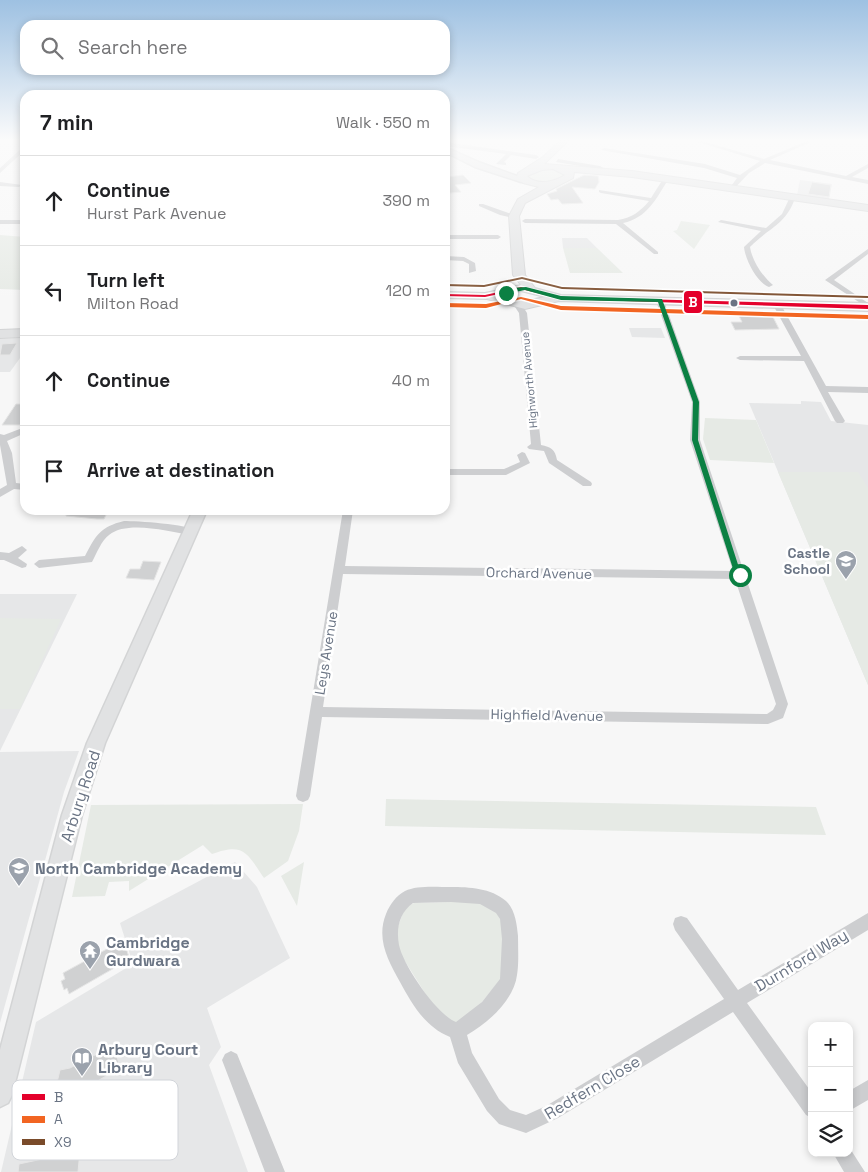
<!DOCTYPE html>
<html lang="en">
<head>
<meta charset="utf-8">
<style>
  body { margin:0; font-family:"Space Grotesk",sans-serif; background:#f6f6f6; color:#202124 }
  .controls { position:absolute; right:15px; bottom:15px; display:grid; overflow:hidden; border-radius:10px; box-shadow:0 2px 8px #0003 }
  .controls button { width:45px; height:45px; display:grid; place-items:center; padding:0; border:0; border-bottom:1px solid #e0e0e0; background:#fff; color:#202124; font:25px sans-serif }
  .stop { position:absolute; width:15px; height:15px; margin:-11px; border:4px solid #0b8043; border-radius:50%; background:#fff }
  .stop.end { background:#0b8043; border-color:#fff; box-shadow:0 1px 5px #0008 }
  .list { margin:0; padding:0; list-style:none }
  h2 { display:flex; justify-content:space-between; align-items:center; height:65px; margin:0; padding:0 20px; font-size:21px }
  h2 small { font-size:16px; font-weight:400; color:#757577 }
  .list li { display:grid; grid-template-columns:32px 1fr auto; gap:15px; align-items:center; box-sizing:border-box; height:90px; padding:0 20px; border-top:1px solid #e0e0e0 }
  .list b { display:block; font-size:19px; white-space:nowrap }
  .list p { margin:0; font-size:16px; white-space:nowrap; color:#757577 }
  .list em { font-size:16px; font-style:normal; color:#757577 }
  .icon { flex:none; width:28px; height:28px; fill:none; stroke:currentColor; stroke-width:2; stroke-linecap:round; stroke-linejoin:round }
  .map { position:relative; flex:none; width:868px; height:1172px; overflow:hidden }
  .search { position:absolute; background:#fff; box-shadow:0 2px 8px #0003; left:20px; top:20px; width:430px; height:55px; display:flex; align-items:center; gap:12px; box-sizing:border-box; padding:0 18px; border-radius:15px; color:#757577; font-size:19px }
  .panel { position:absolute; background:#fff; box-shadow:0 2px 8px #0003; left:20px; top:90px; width:430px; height:425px; border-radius:15px }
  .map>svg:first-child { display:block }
  .built { fill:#e6e7e8 }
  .green { fill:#e6eae5 }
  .building { fill:#d0d1d2; stroke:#e6e6e6 }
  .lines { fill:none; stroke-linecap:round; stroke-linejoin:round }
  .secondary-casing { stroke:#d3d4d5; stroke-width:3 }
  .primary-casing { stroke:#d3d4d5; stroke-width:2 }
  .street { fill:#cdced0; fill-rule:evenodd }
  .secondary { fill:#e1e2e3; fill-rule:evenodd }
  .primary { fill:#e1e2e3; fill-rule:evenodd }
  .bus-1-casing { stroke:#fff; stroke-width:3 }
  .bus-2-casing { stroke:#fff; stroke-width:3 }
  .bus-3-casing { stroke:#fff; stroke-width:3 }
  .bus-1 { fill:#e4002b; fill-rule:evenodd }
  .bus-2 { fill:#f26522; fill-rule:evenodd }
  .bus-3 { fill:#7a4b2a; fill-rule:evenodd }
  .route { fill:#0b8043 }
  .bus-dot { fill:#6a7484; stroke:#fff; stroke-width:2 }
  .labels { text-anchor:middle; stroke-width:5; stroke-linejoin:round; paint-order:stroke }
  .far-street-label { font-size:11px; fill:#6a7484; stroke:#fff }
  .poi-label { font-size:14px; font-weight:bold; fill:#6a7484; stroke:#fff; text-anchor:end }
  .street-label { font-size:14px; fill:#6a7484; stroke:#fff }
  .near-street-label { font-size:16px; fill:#6a7484; stroke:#fff }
  .near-poi-label { font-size:16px; font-weight:bold; fill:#6a7484; stroke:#fff; text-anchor:start }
  .key { fill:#fff; stroke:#d2d5da; stroke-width:1 }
  .key-label { font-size:14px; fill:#6a7484 }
  .line-badge { stroke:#fff; stroke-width:2 }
  .badge-label { font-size:14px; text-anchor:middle; font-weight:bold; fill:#fff }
</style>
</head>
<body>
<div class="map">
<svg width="868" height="1172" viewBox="0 0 868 1172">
  <rect width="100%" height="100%" fill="#f7f7f7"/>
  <path class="built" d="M800,180L832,184L829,199L797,195Z
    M562,238H587L597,248H563Z
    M629,328H661L665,338L632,337Z
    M25,338V351L10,372H0V339Z
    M801,401L821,402L831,421L868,425V685L749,403L801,404Z
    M0,594H77L0,751Z
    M79,751L64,792L0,1023V752Z
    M235,862L257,887L290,958L207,1008L221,1047L209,1065L248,1172H1L36,1022L133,964L120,923Z"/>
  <path class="green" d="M554,168L566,175C556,183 537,186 527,176L532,172Z
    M681,221L710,225L694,249L673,231L677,230Z
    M0,235L25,237V290L0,289Z
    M563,248H597L623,273H570Z
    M705,418L756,420L774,463L710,460L703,439Z
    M778,472H858L868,488V685Z
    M0,618L61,619L20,709H0Z
    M386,799L816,807L826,835L385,826Z
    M303,804L299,831L288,861L264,878C247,853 244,842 212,854L203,845L129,891V881L109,882L105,896L72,897L91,805Z
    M304,862L297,906L281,876Z
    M485,901C510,917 504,948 504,975L468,1019L455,1023L440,1017L396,947L395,935L405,907L414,903Z"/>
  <path class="building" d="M445,174L448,177L463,175L471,183L455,185L461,192L450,193L445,187Z
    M584,175L598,176L599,182L595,189L572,187L583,203L562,204L558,199L551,200L547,194L557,191L556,189Z
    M812,182L831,185L829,197L808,194Z
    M755,312L771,313L779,329L735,330L731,322H742L738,314H756Z
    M17,343L10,355H0L2,344Z
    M16,404H25V417L20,425H2Z
    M67,510H100L108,511L104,519H97L66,516Z
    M143,561L161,562L154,580L126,578L130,569H140Z
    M116,944L118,949L125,945L129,957L115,964L116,967L69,994L67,988L64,990L61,981L65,979L63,973Z
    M114,1045L120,1068L94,1083L89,1110L70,1111L75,1089L55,1091L60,1070L70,1068Z
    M80,1151L78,1172H18L19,1164Z"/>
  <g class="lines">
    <g class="secondary-casing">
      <path id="secondary" d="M445,147L481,163L528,180L521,182L475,167L445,152Z
        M193,510H207L105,743L82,815L12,1095L8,1103L0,1107V1050L62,815L87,743Z"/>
    </g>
    <g class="primary-casing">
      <path id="primary" d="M560,141H568L544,164L632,171L868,205V211L632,177L574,172L573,178L525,203L519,216L525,275L535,288L561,295L868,303V311L559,301L525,309L487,299L445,298V292L485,293L521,285L513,275L509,216L518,199L539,187L523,183L517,177L518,173L543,157ZM553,169L565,175C554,182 537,186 527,176L542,170ZM521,291L545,297L525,301L501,296Z
        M25,329V337L0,338V330Z"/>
    </g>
    <path class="street" d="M695,141H702L764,159L807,141H813L770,160L846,176L868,164V168L852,177L868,180V184L765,163L749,173L732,191L729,189L737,178L704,168L601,150L604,148L705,164L740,175L760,161Z
      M445,142L536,155L539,157L536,159L511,155L504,162L506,163V165L496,164L506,154L445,146Z
      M25,145V150L0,173V168Z
      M558,159L600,166L610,172L607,174L598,169L556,162Z
      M663,179L668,180C656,199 647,218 623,223L658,252V254H654L616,224L525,223L522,221L525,219L618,220C631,218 640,212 649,201L601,193L599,192V190L651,198Z
      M0,182L22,185L19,187L0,186Z
      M790,197L795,198C786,225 768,228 750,247C752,261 763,277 773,285L769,287C757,283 745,259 744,247L761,231L718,222L721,220L766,228L782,214Z
      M479,204H483L517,216L514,218L500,215L479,206Z
      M0,220H25V224H0Z
      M445,235H498L501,237L498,239H445Z
      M868,249V254L834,280L868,303V308L825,280Z
      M445,256L464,257L475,263L476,271L469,273V264L463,261L445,260Z
      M657,299L664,301L700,402V440L788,704L783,718L768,724L322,717L310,796L308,800L303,802L298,800L296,796L343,510H353L345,566L733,571L690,440L692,402L656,301ZM343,574L735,579L776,704L773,710L767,714L323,707Z
      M773,301L780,303L826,386L868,387V393L828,392L845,421L843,423H837L835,421L804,361L740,360L736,358L740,356H801L772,303Z
      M514,302H520L527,313L541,445C551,447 555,449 557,460L591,482L592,484L591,486H583L549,463L544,451L529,449L527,447L531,444L519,313L513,304Z
      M25,427V433L7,441L12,453L16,483L25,484V490L14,489L0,497V489L7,485L0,445V434L4,435Z
      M522,452L525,453L530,463L506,475H445V469H504L520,462L517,455Z
      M124,521C136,521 189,524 196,531L191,535C169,532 128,520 109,535C101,541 97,553 92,562L39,568L34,564L39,560L85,556C96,535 100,527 124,521Z
      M22,546L27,550L18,558L27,564L26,567L22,568L4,560H0V552L9,553Z
      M451,887C469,887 491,888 506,901C515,909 517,925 518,936C518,949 519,963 517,975C514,1000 488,1023 467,1035L472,1053L499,1099L510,1110L526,1115L546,1106L724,999L675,930L673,924L675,918L681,916L687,918L738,990L868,913V930L747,1003L812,1093V1118L806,1115L733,1012L558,1118L526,1133L499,1124L487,1111L458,1063L450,1037C425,1027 412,1004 400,982C388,960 376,939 386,914C390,904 396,896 405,891C417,885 437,887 451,887ZM451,902L480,904L496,913L500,919L502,939L500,979L482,1002L456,1022C437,1015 403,965 399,945C396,929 399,913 413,903Z
      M231,1051L237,1054L285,1172H265L222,1060L225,1054Z
      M868,1080V1100L849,1111V1091Z
      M849,1147L865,1172H844L833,1153H849Z"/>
    <use href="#secondary" class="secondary"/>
    <use href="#primary" class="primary"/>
    <g class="bus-1-casing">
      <path id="bus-1" d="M521,287L561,297L868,305V309L561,299L521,289L485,297L445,296V294L485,295Z"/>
    </g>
    <g class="bus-2-casing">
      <path id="bus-2" d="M521,297L561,306L868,315V319L561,310L521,299L486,308L445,307V303L486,304Z"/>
    </g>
    <g class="bus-3-casing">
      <path id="bus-3" d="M522,277L562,287L868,296V298L562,289L522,279L484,287L445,286V284L484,285Z"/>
    </g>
    <use href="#bus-1" class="bus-1"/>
    <use href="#bus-2" class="bus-2"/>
    <use href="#bus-3" class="bus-3"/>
  </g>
  <linearGradient id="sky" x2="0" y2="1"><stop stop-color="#9ec1e2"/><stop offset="0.46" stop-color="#fbfbfb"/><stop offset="1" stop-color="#fbfbfb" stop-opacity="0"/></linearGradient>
  <rect width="868" height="305" fill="url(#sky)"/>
  <path class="route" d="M526,287L561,296L662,299L699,402L698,440L742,577L735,575L692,440L693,402L658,302L561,300L525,290L506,294L504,293L512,288Z"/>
  <defs>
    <g id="school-pin" transform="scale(1.125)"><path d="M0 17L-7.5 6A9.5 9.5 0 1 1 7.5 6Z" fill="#9ba2ac" stroke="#fff"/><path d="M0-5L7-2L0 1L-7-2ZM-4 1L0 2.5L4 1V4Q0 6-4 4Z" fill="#fff"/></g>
    <g id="temple-pin" transform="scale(1.125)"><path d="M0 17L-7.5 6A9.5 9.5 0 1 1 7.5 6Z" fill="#9ba2ac" stroke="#fff"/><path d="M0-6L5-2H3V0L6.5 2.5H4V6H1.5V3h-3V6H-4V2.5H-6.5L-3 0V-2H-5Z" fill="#fff"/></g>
    <g id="library-pin" transform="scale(1.125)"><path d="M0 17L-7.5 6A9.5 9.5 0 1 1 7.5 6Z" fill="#9ba2ac" stroke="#fff"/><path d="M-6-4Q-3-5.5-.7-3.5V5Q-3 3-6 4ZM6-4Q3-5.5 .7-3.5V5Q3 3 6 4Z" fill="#fff"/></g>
  </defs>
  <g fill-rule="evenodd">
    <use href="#school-pin" x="846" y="561"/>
    <use href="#school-pin" x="19" y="868"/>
    <use href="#temple-pin" x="90" y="951"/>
    <use href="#library-pin" x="82" y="1058"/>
  </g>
  <circle class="bus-dot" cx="734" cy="303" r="4.5"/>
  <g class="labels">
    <g class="far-street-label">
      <text transform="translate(529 380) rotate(-95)" y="4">Highworth Avenue</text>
    </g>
    <g class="poi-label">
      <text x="830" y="558">Castle<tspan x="830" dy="16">School</tspan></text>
    </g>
    <g class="street-label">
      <text transform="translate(539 573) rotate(1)" y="5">Orchard Avenue</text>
      <text transform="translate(326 653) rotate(-81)" y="5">Leys Avenue</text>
      <text transform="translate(547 715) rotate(1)" y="5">Highfield Avenue</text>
    </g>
    <g class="near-street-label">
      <text transform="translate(80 796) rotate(-72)" y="6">Arbury Road</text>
      <text transform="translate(801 960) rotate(-31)" y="6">Durnford Way</text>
      <text transform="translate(592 1087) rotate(-31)" y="6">Redfern Close</text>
    </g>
    <g class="near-poi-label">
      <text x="35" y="874">North Cambridge Academy</text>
      <text x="106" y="948">Cambridge<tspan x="106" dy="18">Gurdwara</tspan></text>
      <text x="98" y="1055">Arbury Court<tspan x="98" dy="18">Library</tspan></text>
    </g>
  </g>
  <rect x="12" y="1080" width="166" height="80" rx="8" class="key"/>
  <rect x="22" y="1094" width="23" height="6" fill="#e4002b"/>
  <rect x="22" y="1116" width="23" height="7" fill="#f26522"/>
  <rect x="22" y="1139" width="23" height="6" fill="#7a4b2a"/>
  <g class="key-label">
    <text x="54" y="1102">B</text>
    <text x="54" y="1124">A</text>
    <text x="54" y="1147">X9</text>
  </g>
  <rect class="line-badge" x="683" y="290" width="20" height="24" rx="5" fill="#e4002b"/>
  <g class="badge-label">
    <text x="693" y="307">B</text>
  </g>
</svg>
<div class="controls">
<button>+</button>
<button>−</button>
<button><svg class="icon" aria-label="layers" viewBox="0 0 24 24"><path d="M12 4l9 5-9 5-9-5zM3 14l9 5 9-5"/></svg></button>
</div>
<div class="stop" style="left:740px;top:575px"></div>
<div class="stop end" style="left:506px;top:293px"></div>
<div class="search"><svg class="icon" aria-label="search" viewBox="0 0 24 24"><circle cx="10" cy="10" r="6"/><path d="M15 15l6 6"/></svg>Search here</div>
<section class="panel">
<h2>7 min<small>Walk · 550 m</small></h2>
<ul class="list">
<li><svg class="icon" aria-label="ahead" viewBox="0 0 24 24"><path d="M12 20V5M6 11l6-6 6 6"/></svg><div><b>Continue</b><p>Hurst Park Avenue</p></div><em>390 m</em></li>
<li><svg class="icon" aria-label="left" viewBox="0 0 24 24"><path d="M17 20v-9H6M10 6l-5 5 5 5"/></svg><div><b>Turn left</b><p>Milton Road</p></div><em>120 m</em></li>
<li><svg class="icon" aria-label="ahead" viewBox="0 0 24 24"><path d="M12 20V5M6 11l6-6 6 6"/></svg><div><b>Continue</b></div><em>40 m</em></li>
<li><svg class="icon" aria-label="arrive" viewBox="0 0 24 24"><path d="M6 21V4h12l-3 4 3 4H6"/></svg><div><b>Arrive at destination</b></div></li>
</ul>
</section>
</div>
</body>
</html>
